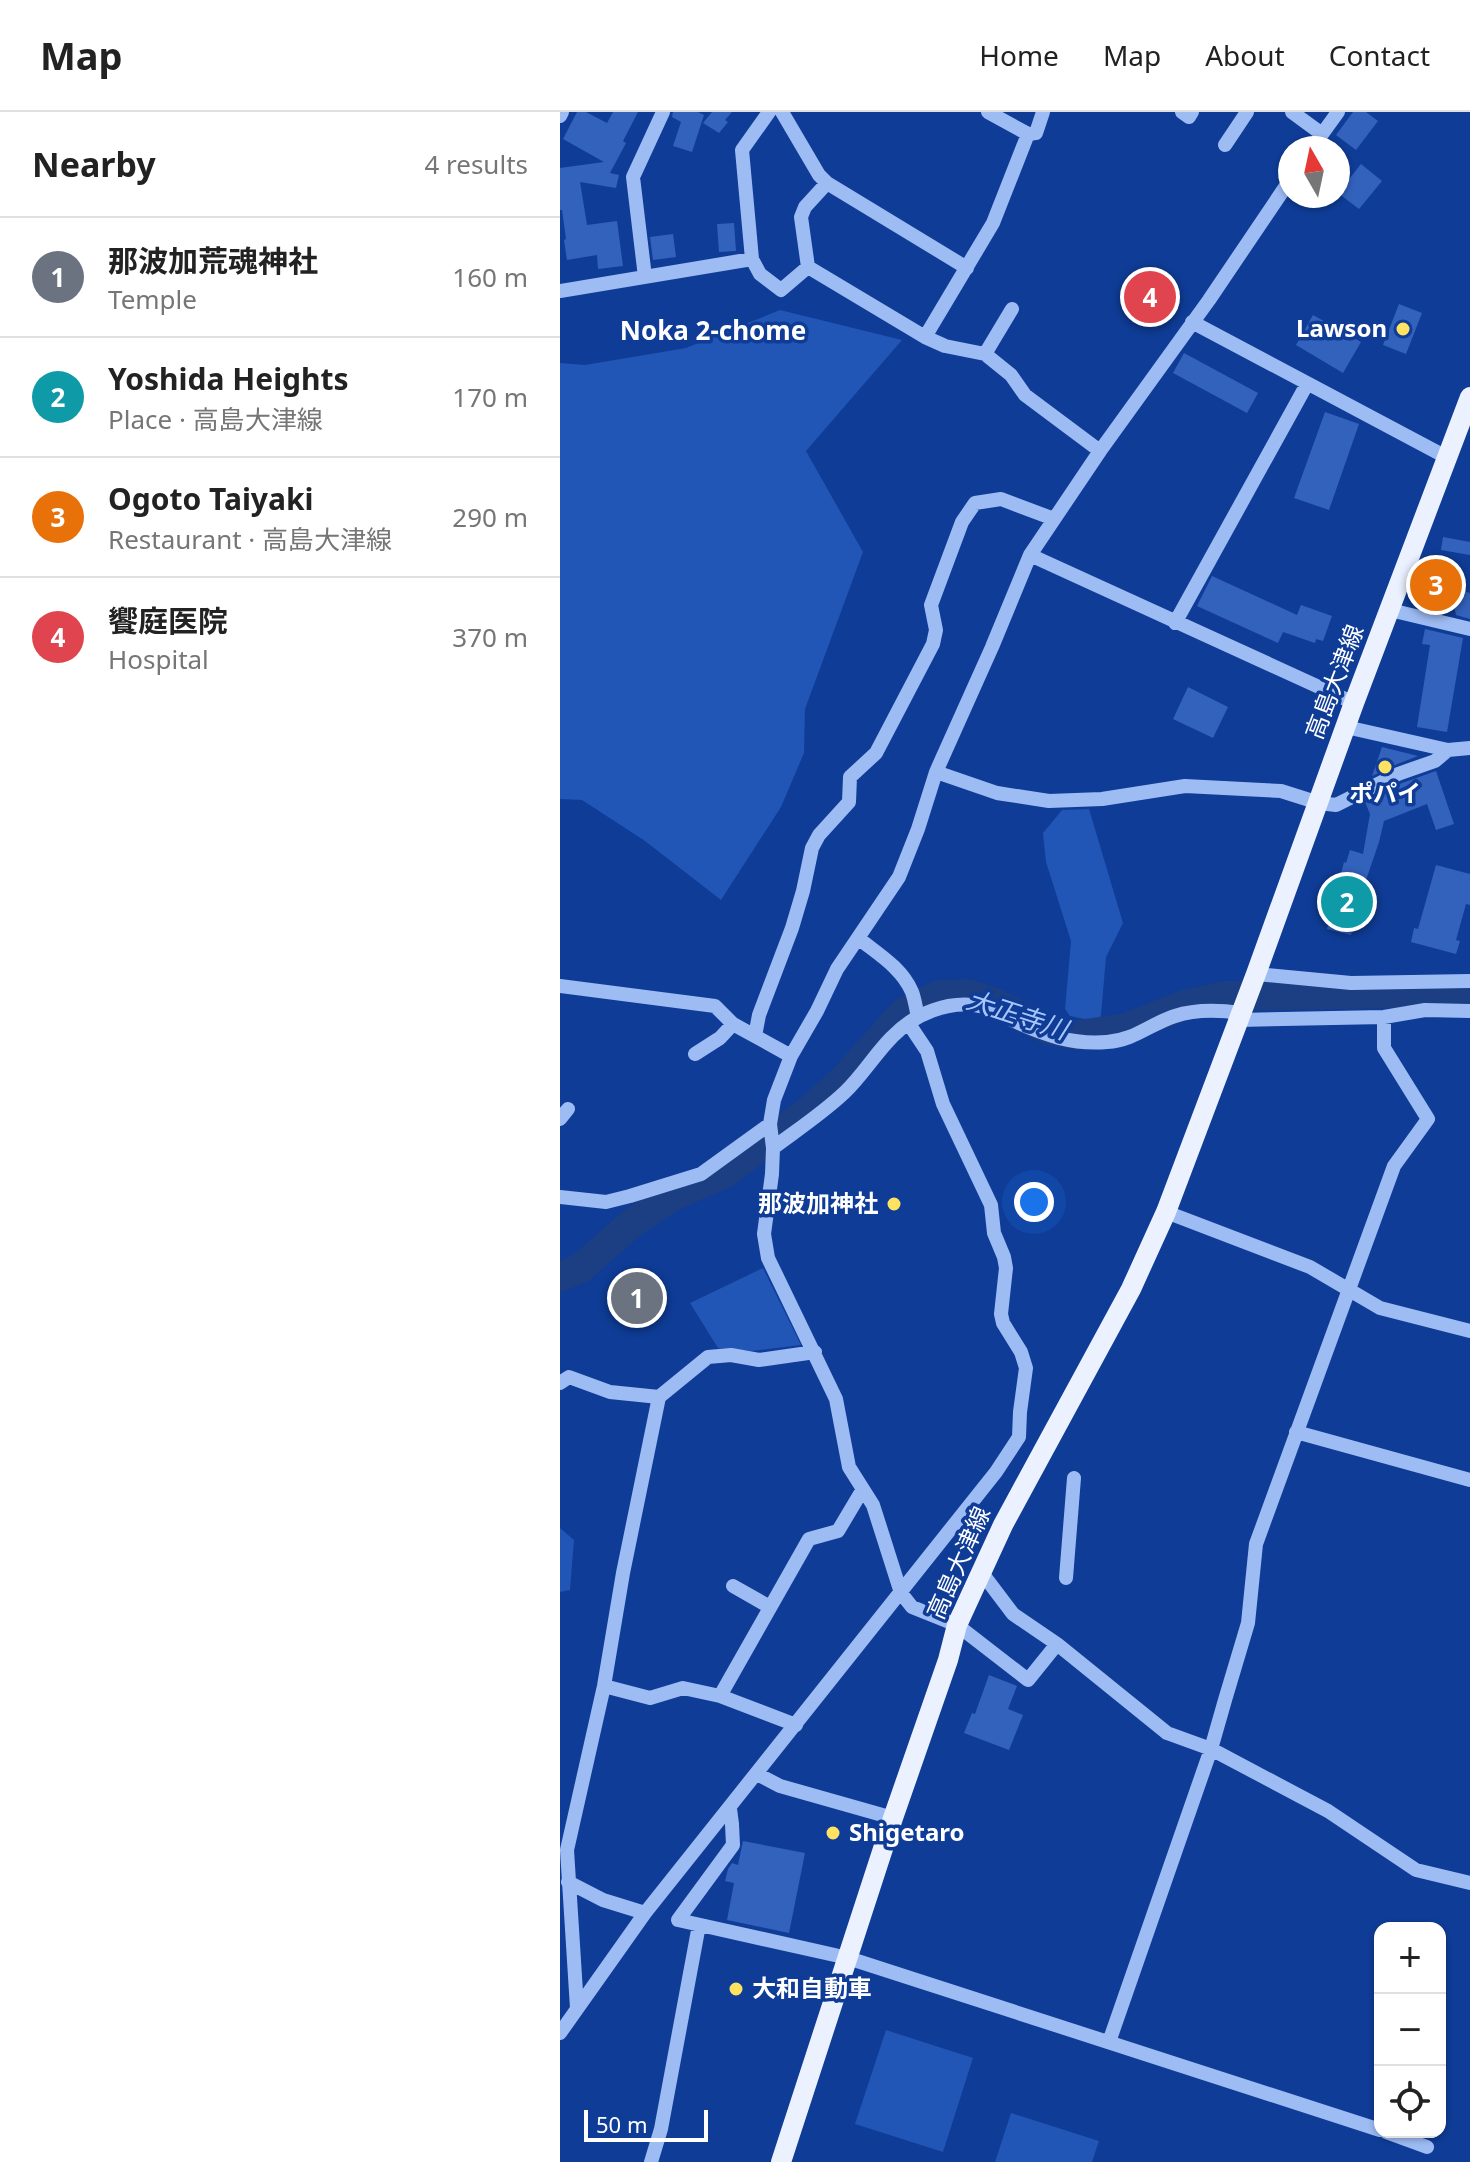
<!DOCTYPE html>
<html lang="en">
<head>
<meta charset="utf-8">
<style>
  body { margin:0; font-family:"Noto Sans","Noto Sans JP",sans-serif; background:#f2f2f2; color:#222 }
  .controls { position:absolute; right:24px; bottom:24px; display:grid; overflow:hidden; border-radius:16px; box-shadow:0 2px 6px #0004 }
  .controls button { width:72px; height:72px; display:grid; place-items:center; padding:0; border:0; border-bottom:2px solid #e0e0e0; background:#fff; color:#222; font:40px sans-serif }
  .compass { position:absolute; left:718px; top:24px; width:72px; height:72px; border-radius:50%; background:#fff; box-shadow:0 2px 6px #0004; rotate:351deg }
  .scale { position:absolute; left:24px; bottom:20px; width:124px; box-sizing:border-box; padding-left:8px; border:4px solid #fff; border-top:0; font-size:22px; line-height:28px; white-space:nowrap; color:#fff; -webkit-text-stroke:6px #0f3c96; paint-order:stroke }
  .you { position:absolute; left:474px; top:1090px; width:28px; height:28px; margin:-20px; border:6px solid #fff; border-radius:50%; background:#1a73e8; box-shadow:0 0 0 12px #1a73e833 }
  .badge { display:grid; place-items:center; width:52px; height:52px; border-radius:50%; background:#85783e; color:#fff; font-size:26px; font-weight:700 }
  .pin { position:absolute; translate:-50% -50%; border:4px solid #fff; box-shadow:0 2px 8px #0006 }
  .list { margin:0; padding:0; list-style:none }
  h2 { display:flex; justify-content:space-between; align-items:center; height:104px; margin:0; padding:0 32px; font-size:34px }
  h2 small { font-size:26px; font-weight:400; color:#767676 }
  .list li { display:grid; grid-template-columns:52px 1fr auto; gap:24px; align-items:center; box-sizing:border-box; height:120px; padding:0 32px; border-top:2px solid #e0e0e0 }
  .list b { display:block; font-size:30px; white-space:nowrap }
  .list p { margin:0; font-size:26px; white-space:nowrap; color:#767676 }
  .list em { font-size:26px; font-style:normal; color:#767676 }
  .icon { flex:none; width:44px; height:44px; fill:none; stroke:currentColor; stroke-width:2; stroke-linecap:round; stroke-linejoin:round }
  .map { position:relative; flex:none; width:910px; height:2050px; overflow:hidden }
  header { display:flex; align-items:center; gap:48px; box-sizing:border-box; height:112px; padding:0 40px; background:#fff; border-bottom:2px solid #e0e0e0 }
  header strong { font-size:38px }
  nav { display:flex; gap:44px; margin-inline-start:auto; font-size:28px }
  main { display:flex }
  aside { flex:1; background:#fff }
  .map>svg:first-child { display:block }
  .green { fill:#2155b6 }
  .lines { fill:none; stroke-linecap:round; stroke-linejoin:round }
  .river { stroke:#1c3e82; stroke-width:30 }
  .building { fill:#3362bd }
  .minor { stroke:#9ebcf4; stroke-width:14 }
  .major { stroke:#ebf1ff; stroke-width:20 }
  .poi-dot { fill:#ffe261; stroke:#0f3c96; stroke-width:3 }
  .labels { text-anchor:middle; stroke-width:7; stroke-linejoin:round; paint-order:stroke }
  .poi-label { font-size:24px; font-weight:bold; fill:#fff; stroke:#0f3c96; text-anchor:end }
  .street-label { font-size:24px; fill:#fff; stroke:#0f3c96 }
  .neighbourhood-label { font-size:26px; font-weight:bold; fill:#fff; stroke:#0f3c96 }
  .water-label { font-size:26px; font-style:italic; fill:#aac7fb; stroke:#0f3c96 }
</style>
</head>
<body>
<header>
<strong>Map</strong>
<nav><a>Home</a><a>Map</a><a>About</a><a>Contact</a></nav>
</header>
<main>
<aside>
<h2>Nearby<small>4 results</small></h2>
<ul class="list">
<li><span class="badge" style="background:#6b7280">1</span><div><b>那波加荒魂神社</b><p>Temple</p></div><em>160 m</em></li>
<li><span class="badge" style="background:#0f9aa8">2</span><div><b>Yoshida Heights</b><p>Place · 高島大津線</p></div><em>170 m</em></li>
<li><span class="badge" style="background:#e8710a">3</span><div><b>Ogoto Taiyaki</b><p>Restaurant · 高島大津線</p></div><em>290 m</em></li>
<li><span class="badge" style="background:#e0444e">4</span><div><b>饗庭医院</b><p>Hospital</p></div><em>370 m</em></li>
</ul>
</aside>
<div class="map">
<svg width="910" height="2050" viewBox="0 0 910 2050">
  <rect width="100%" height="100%" fill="#0f3c96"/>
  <path class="green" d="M220,198L342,228L246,339L303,440L245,597L244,641L221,695L161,788L85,729L22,688L0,687V251L25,253L126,236Z
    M529,697L563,811L546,845L541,903L538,910L510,904L505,897L511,829L486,750L483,721L502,698Z
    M203,1156L241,1233L192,1239L158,1236L130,1191Z
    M0,1416L14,1428L10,1478L0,1480Z
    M326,1918L413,1946L383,2040L295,2012Z
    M451,2001L539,2029L532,2050H435Z"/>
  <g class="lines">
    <path class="river" d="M0,1165L21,1156L72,1111L111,1085L165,1061L252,996L286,965L344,900L379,883L408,882L433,890L489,918L517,923L563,917L625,893L665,884L910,880"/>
  </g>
  <path class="building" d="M17,0H26L47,11L53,0H78L63,29L66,31L50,61L59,63L56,76L20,70L27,113L57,109L63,154L38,157L37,143L7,148L4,128L6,127L2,98H0V56L44,50L3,27Z
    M113,0H138L144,3L132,40L113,34L121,10L112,5Z
    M152,0H172L165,8L168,10L159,21L143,11Z
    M793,0H806L818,9L796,38L776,23Z
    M801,52L822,69L799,97L778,81Z
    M174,111L176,139L159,140L157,112Z
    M113,122L116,145L93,148L90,125Z
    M585,168L613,179L604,201L601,200L599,208L573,198Z
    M839,192L862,201L846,242L823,233Z
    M753,203L801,230L783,261L736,233Z
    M624,241L698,281L687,301L613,261Z
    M765,300L799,312L769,398L734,386Z
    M883,425L910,430V443L881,438Z
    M652,464L737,503L741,493L772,504L763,529L756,527L755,531L723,520L718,531L637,494Z
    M889,474L910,481V507L896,503L894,494L885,490Z
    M865,517L903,526L887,620L857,615L870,533L862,532Z
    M628,575L668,595L653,626L613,607Z
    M822,635L858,644L835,653L812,664Z
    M876,659L894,712L876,718L867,692L824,709L819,730L805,771L791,823L767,817L784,750L786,751L790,738L803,742L810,702L805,690L842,671Z
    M876,753L910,762V793L906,792L896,828L900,829L896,842L851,830L854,816L858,817Z
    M429,1563L457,1574L448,1597L463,1603L449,1638L404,1621L412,1601L415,1602Z
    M183,1729L245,1741L229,1821L167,1808L174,1771L165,1769L168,1757L172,1751L178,1753Z"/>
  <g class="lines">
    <path class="minor" d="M222,0L259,63L267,71L407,156
      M622,0L629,5L632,0
      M732,0L762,22
      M0,4L2,0
      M468,22L476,21L483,0
      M665,33L687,0
      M752,36L778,0
      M192,147L182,38L209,0
      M248,155L241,105L245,95L267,71
      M85,165L73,65L103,0
      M0,179L192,147L200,162L221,178L248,155L365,225L385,234L425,242L451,263L465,283L540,339
      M632,210L888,346
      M365,225L433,111L468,22L428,0
      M425,242L452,197
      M470,443L794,591
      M830,498L910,517
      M615,511L747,272
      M786,615L888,638
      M376,660L437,681L489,689L542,687L625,674L721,679L759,691L776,693L838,662L875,649L888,638L910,636
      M298,826C318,842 342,856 352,880C355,888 356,897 358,905
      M696,862L791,871L910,869
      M0,874L155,894L173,912L231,944
      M678,908L824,905L865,898L910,899
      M195,924L199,903L232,816L243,779L252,736L259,723L289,690L290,665L316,641L373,532L376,518L371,493L402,410L415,391L441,387L494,407
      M135,942L160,926L173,912
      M0,1007L8,997
      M213,1036C237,1018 263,1001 285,980C302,964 315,942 332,925C354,902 388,888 420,894C431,896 443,904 454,909C484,923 513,933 547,930C575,928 590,912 615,904C636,897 659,898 681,901
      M0,1085L46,1090L70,1084L141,1062L210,1012
      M606,1100L750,1155L820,1196L910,1219
      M0,1271L9,1265L50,1280L99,1285L148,1245L171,1243L199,1248L255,1240
      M736,1320L910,1368
      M422,1461L453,1502L497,1532L607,1621L651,1637L768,1699L856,1758L910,1771
      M506,1466L514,1366
      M173,1474L210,1495
      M497,1532L468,1568L397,1513L352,1495L341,1481L313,1393L289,1355L276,1287L208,1146L204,1122L212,1062L213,1036L210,1012L214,988L231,944L257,899L277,857L339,765L358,717L376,660L432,535L470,443L540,339L649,188L730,68
      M44,1574L90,1586L123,1576L160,1584L236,1613
      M160,1584L249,1427L278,1419L303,1377
      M197,1662L220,1674L333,1706
      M170,1697L172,1712L173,1733L118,1808L288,1846L820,2018
      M8,1770L43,1788L85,1801
      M17,1896L7,1738L44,1574L63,1461L99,1285
      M0,1921L85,1801L436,1360L459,1325L460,1300L466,1256L461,1240L443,1211L441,1202L446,1156L444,1145L434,1121L431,1093L383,992L367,939L349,912
      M549,1930L651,1637L665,1588L688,1511L696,1432L834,1054L868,1007L824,936V905
      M826,2020L867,2035
      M91,2050L101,2017L139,1813"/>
    <path class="major" d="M221,2050L333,1706L388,1548L397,1513L443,1413L571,1177L606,1100L696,862L794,591L910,285"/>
  </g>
  <g class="poi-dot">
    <circle cx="843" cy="217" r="8"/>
    <circle cx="825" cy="655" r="8"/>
    <circle cx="334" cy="1092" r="8"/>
    <circle cx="273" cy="1721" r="8"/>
    <circle cx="176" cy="1877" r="8"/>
  </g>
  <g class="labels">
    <g class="poi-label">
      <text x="827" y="225">Lawson</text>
      <text x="825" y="690" text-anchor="middle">ポパイ</text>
      <text x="318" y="1100">那波加神社</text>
      <text x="289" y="1729" text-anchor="start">Shigetaro</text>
      <text x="192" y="1885" text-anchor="start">大和自動車</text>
    </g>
    <g class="street-label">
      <text transform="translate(775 570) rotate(-69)" y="8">高島大津線</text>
      <text transform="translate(399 1451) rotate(-66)" y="8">高島大津線</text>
    </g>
    <g class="neighbourhood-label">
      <text x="153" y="228">Noka 2-chome</text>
    </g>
    <g class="water-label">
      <text transform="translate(457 903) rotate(18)" y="9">大正寺川</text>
    </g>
  </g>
</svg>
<div class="controls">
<button>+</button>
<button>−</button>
<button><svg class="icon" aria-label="locate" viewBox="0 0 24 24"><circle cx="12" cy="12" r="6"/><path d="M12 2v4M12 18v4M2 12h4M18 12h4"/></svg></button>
</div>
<svg class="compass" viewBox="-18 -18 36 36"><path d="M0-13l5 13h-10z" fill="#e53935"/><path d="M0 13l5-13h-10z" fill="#767676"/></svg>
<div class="scale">50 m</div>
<div class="you"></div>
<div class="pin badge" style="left:77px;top:1186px;background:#6b7280">1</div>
<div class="pin badge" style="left:787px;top:790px;background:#0f9aa8">2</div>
<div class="pin badge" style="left:876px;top:473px;background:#e8710a">3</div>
<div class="pin badge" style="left:590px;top:185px;background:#e0444e">4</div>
</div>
</main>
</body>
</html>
